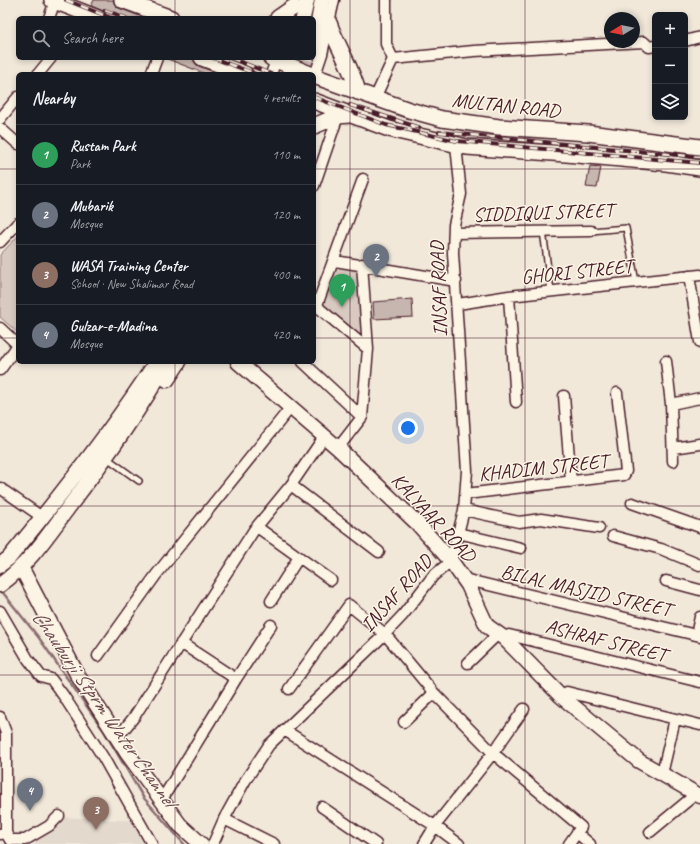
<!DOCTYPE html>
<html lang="en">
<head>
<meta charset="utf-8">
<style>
  body { margin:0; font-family:Caveat,sans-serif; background:#20242c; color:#f1f3f6 }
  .controls { position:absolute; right:12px; top:12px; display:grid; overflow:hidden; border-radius:6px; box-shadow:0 2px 6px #0003 }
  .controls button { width:36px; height:36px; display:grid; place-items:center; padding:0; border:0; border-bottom:1px solid #363941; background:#171b24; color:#f1f3f6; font:20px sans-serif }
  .compass { position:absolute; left:604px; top:12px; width:36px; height:36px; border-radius:50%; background:#171b24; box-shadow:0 2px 6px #0003; rotate:260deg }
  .you { position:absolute; left:408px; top:428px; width:14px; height:14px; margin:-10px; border:3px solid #fff; border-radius:50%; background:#1a73e8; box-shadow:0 0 0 6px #1a73e833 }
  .badge { display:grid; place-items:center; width:26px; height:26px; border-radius:50%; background:#2563eb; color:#fff; font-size:13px; font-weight:700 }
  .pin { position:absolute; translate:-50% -33px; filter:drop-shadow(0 1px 2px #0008) }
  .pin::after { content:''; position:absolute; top:21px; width:14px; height:12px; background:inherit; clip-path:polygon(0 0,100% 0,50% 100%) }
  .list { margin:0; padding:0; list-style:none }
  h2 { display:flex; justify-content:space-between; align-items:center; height:52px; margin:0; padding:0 16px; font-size:17px }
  h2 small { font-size:13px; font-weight:400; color:#9ea1a6 }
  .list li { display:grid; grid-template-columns:26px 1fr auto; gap:12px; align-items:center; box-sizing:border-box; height:60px; padding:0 16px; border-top:1px solid #363941 }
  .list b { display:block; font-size:15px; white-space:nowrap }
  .list p { margin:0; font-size:13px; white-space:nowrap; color:#9ea1a6 }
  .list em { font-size:13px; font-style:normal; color:#9ea1a6 }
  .icon { flex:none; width:22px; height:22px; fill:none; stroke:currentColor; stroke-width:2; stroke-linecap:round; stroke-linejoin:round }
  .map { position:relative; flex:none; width:700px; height:844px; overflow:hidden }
  .search { position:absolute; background:#171b24; box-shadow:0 2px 6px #0003; left:16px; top:16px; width:300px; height:44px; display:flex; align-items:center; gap:10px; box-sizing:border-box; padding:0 14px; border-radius:6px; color:#9ea1a6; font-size:15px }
  .panel { position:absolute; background:#171b24; box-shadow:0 2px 6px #0003; left:16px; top:72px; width:300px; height:292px; border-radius:6px }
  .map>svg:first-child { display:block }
  .built { fill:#e4d9cd }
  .green { fill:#d8cac0; stroke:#917476 }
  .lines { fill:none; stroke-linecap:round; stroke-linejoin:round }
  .stream { stroke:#8b6d6f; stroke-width:2.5 }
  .building { fill:#c7b6af; stroke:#4a1f2b }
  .secondary-tunnel { stroke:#d0c0b7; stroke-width:14; stroke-dasharray:14 7; stroke-linecap:butt }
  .lane-casing { stroke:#4a1f2b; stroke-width:8 }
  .street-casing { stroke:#4a1f2b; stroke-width:13 }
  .secondary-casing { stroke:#4a1f2b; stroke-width:17 }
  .primary-casing { stroke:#4a1f2b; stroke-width:18 }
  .lane { stroke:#fcf5e5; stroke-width:5 }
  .street { stroke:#fcf5e5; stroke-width:10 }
  .secondary { stroke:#fcf5e5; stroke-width:14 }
  .primary { stroke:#fcf5e5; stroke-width:15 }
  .rail-casing { stroke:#4a1f2b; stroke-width:4 }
  .rail { stroke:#fcf5e5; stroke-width:2.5; stroke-dasharray:8; stroke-linecap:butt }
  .grid { fill:none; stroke:#4a1f2b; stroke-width:1; stroke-opacity:0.55 }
  .labels { text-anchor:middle; stroke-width:3; stroke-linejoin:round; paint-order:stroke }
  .street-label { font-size:20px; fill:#4a1f2b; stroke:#fcf5e5 }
  .water-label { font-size:21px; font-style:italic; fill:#704c53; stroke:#fcf5e5 }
</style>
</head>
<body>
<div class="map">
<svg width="700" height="844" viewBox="0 0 700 844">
  <rect width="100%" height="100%" fill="#f1e8da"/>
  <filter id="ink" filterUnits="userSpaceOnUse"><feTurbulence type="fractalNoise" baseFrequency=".025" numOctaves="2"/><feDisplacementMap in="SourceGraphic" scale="8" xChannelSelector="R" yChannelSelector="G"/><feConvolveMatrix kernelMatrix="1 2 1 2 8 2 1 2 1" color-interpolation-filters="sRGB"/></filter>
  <g filter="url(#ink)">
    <path class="built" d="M61,817L138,821L150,844H24V841L40,839Z"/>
    <path class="green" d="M18,236V330L17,332L0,317V255Z
      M335,261L362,266L368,349L318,300Z"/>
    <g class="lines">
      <path class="stream" d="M0,589L39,638L104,731L143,797L184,844"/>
    </g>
    <path class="building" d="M94,0H113L115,5L119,8L145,18H107L105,12L91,6Z
      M165,58H193L195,63L199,66L219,74H206Z
      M590,166L601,167L597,188L586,187Z
      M412,299L413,317L374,319L373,302Z"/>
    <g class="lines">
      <path class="secondary-tunnel" d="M305,74L310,58"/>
      <g class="lane-casing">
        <path id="lane" d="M543,231L551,291
          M591,231L626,228L636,282
          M107,458L139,481"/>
      </g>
      <g class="street-casing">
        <path id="street" d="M386,0V44L393,59
          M49,18L55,1
          M685,41L700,37
          M38,74L51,58
          M151,74L157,58
          M271,74L277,58
          M314,78L322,54L334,0
          M375,98L393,59L474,51L644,42L649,47L655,46
          M0,119L18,97
          M0,128L18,144
          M363,179L317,305L320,309L368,349
          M314,186L338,116
          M454,233L591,231
          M0,242L18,223
          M335,261L456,281
          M689,276L700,342
          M509,296L516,402
          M458,304L509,296L700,275
          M0,328L18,345
          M666,361L671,404L673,461
          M303,362L362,417
          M0,370L18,345
          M564,396L571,482
          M671,404L700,398
          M338,448L362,417L368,349L362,264
          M673,448L700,444
          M291,485L379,552
          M0,488L42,517
          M466,494L624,475L626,471L617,393
          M632,503L700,527
          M464,510L519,522L541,519L599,528
          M257,527L331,580
          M458,533L521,548
          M613,536L661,549L700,565
          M464,579L700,636
          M666,581L700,590
          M271,601L299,557
          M0,611L28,659L41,676L51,679L63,695L103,757L152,844
          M696,635L700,617
          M504,638L509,635L700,682
          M98,656L156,575L291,407
          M468,663L498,634
          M236,679L271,625
          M289,689L349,605L385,634L434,693L493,753L581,827L569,844
          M561,696L567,692L700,725
          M0,717L6,733V833
          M404,722L434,693
          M286,731L435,826L459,844
          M118,737L134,717L254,530L291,485L324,437
          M662,774L675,719
          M161,801L236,679L181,643
          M322,807L376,844
          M224,819L274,844
          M650,832L696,794
          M577,833L590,844
          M0,834L6,833L10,840H25L49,826L59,816
          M213,844L224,819L245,781L269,745L385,634L403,615L433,576L451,561L464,510L467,471L453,253L454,225L461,194L456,145
          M424,844L435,826L493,753L524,709"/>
      </g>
      <g class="secondary-casing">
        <path id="secondary" d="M303,18L307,0
          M314,45L322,0
          M238,362L338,448L418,524L451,561L468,585L487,626L504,638L561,696L639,761L700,796
          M167,380L179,362
          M0,565L9,558C61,495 112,430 156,362
          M21,567L78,676L127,753L180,825L201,844
          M0,585C28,565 48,535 68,508C104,461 138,413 167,362"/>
      </g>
      <g class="primary-casing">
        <path id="primary" d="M52,0L98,18
          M122,0L171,18
          M278,18L294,7
          M329,23C337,46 352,68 358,92
          M202,58L245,74
          M271,58L310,74
          M314,76L409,110L442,119L499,127L588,133L700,147
          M314,101L389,129L467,147L566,154L666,163L700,168
          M314,126L338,116L349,115"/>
      </g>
      <use href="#lane" class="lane"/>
      <use href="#street" class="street"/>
      <use href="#secondary" class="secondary"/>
      <use href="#primary" class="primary"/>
      <g class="rail-casing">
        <path id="rail" d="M66,0L111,18
          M105,10L126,18
          M213,58L256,74
          M231,58L271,74
          M314,97L386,125L457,141L700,163
          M350,105L420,128
          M439,132L700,157"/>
      </g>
      <use href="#rail" class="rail"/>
    </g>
  </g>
  <path class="grid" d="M175,0V18M350,0V844M525,0V844M175,58V74M0,169H18M314,169H700M0,338H18M314,338H700M175,362V844M0,506H700M0,675H700"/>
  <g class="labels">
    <g class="street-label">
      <text transform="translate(506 105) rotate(6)" y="7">MULTAN ROAD</text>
      <text transform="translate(543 212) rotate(-2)" y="7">SIDDIQUI STREET</text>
      <text transform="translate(577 271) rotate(-6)" y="7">GHORI STREET</text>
      <text transform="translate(438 289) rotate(-92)" y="7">INSAF ROAD</text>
      <text transform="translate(543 467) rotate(-6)" y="7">KHADIM STREET</text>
      <text transform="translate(434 517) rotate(47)" y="7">KALYAAR ROAD</text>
      <text transform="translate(586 590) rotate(13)" y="7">BILAL MASJID STREET</text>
      <text transform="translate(396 593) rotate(-48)" y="7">INSAF ROAD</text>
      <text transform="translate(606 640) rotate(14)" y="7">ASHRAF STREET</text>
    </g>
    <g class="water-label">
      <text transform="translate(104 708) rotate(55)" y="7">Chauburji Stprm Water Channel</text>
    </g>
  </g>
</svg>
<div class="controls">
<button>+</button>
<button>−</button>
<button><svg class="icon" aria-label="layers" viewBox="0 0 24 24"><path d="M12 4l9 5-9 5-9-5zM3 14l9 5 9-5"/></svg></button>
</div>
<svg class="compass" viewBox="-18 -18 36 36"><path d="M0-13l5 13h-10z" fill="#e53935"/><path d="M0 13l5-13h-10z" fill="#9ea1a6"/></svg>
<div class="you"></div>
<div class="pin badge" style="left:342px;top:307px;background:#2e9e5b">1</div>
<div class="pin badge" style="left:376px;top:277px;background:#6b7280">2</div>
<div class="pin badge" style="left:96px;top:830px;background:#8d6e63">3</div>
<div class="pin badge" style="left:30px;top:811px;background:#6b7280">4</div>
<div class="search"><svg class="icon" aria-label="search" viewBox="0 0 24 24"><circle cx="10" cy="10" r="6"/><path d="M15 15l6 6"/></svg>Search here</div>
<section class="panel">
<h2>Nearby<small>4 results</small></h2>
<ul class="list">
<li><span class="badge" style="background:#2e9e5b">1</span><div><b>Rustam Park</b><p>Park</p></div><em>110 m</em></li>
<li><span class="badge" style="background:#6b7280">2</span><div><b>Mubarik</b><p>Mosque</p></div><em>120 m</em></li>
<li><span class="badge" style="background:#8d6e63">3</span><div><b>WASA Training Center</b><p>School · New Shalimar Road</p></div><em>400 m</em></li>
<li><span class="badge" style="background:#6b7280">4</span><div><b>Gulzar-e-Madina</b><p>Mosque</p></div><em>420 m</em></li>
</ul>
</section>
</div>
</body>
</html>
